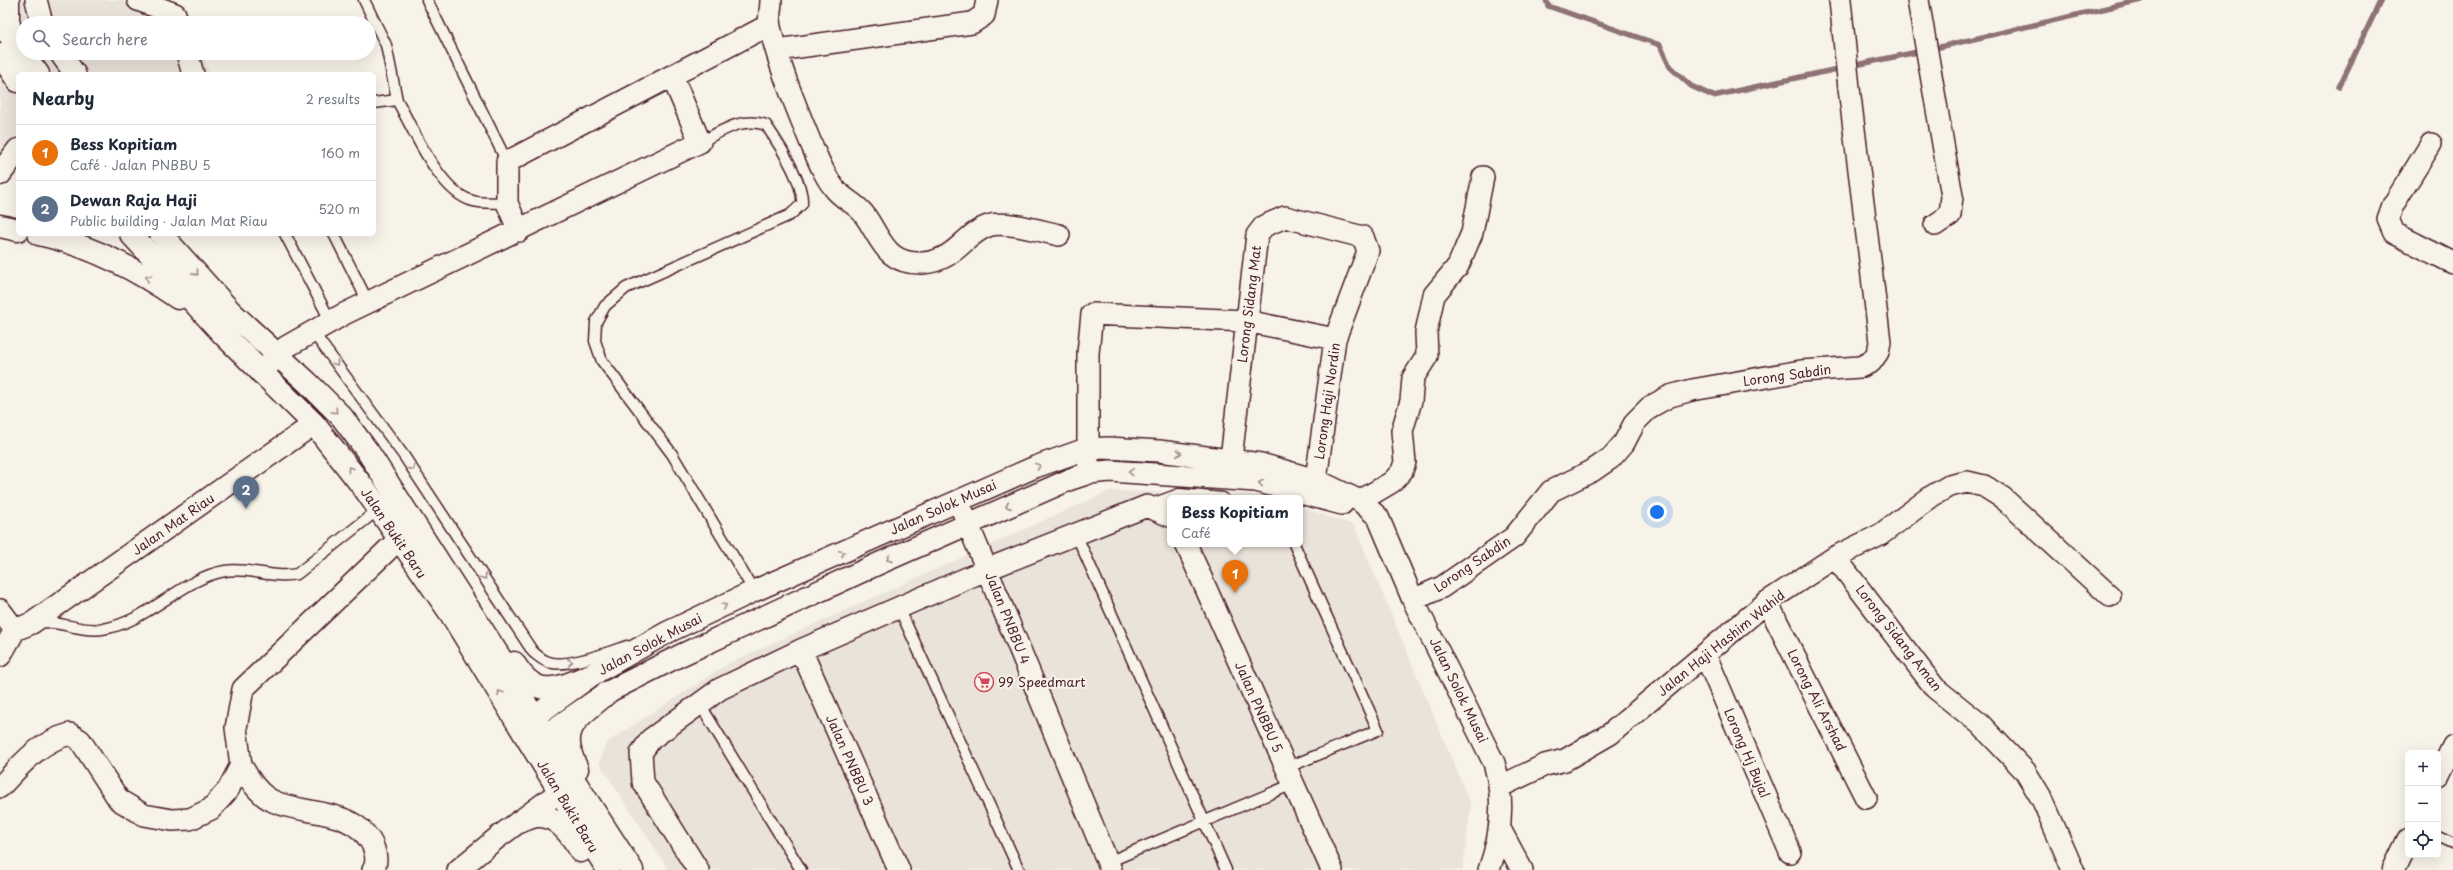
<!DOCTYPE html>
<html lang="en">
<head>
<meta charset="utf-8">
<style>
  body { margin:0; font-family:"Playpen Sans",sans-serif; background:#f6f6f7; color:#1f2937 }
  .controls { position:absolute; right:12px; bottom:12px; display:grid; overflow:hidden; border-radius:6px; box-shadow:0 4px 16px #0002 }
  .controls button { width:36px; height:36px; display:grid; place-items:center; padding:0; border:0; border-bottom:1px solid #e0e1e3; background:#fff; color:#1f2937; font:20px sans-serif }
  .you { position:absolute; left:1657px; top:512px; width:14px; height:14px; margin:-10px; border:3px solid #fff; border-radius:50%; background:#1a73e8; box-shadow:0 0 0 6px #1a73e833 }
  .badge { display:grid; place-items:center; width:26px; height:26px; border-radius:50%; background:#d1495b; color:#fff; font-size:13px; font-weight:700 }
  .pin { position:absolute; translate:-50% -33px; filter:drop-shadow(0 1px 2px #0008) }
  .pin::after { content:''; position:absolute; top:21px; width:14px; height:12px; background:inherit; clip-path:polygon(0 0,100% 0,50% 100%) }
  .popup { position:absolute; left:1167px; top:495px; width:136px; height:52px; box-sizing:border-box; display:grid; place-content:center; border-radius:6px; background:#fff; filter:drop-shadow(0 1px 3px #0005); font-size:13px; white-space:nowrap; color:#747a83 }
  .popup b { font-size:15px; color:#1f2937 }
  .popup::after { content:''; position:absolute; left:50%; top:100%; margin-left:-8px; border:8px solid transparent; border-top-color:#fff }
  .list { margin:0; padding:0; list-style:none }
  h2 { display:flex; justify-content:space-between; align-items:center; height:52px; margin:0; padding:0 16px; font-size:17px }
  h2 small { font-size:13px; font-weight:400; color:#747a83 }
  .list li { display:grid; grid-template-columns:26px 1fr auto; gap:12px; align-items:center; box-sizing:border-box; height:56px; padding:0 16px; border-top:1px solid #e0e1e3 }
  .list b { display:block; font-size:15px; white-space:nowrap }
  .list p { margin:0; font-size:13px; white-space:nowrap; color:#747a83 }
  .list em { font-size:13px; font-style:normal; color:#747a83 }
  .icon { flex:none; width:22px; height:22px; fill:none; stroke:currentColor; stroke-width:2; stroke-linecap:round; stroke-linejoin:round }
  .map { position:relative; flex:none; width:2453px; height:870px; overflow:hidden }
  .search { position:absolute; background:#fff; box-shadow:0 4px 16px #0002; left:16px; top:16px; width:360px; height:44px; display:flex; align-items:center; gap:10px; box-sizing:border-box; padding:0 14px; border-radius:22px; color:#747a83; font-size:15px }
  .panel { position:absolute; background:#fff; box-shadow:0 4px 16px #0002; left:16px; top:72px; width:360px; height:164px; border-radius:6px }
  .map>svg:first-child { display:block }
  .built { fill:#eae3da }
  .lines { fill:none; stroke-linecap:round; stroke-linejoin:round }
  .stream { stroke:#8e7275; stroke-width:5.5 }
  .lane-casing { stroke:#4a1f2b; stroke-width:13 }
  .street-casing { stroke:#4a1f2b; stroke-width:24 }
  .secondary-casing { stroke:#4a1f2b; stroke-width:25 }
  .lane { stroke:#f7f3e8; stroke-width:10 }
  .street { stroke:#f7f3e8; stroke-width:21 }
  .secondary { stroke:#f7f3e8; stroke-width:22 }
  .oneway { stroke:#a0898a }
  .labels { text-anchor:middle; stroke-width:4; stroke-linejoin:round; paint-order:stroke }
  .street-label { font-size:13px; fill:#4a1f2b; stroke:#f7f3e8 }
  .poi-label { font-size:13px; fill:#4a1f2b; stroke:#f7f3e8; text-anchor:start }
</style>
</head>
<body>
<div class="map">
<svg width="2453" height="870" viewBox="0 0 2453 870">
  <rect width="100%" height="100%" fill="#f7f3e8"/>
  <filter id="ink" filterUnits="userSpaceOnUse"><feTurbulence type="fractalNoise" baseFrequency=".025" numOctaves="2"/><feDisplacementMap in="SourceGraphic" scale="8" xChannelSelector="R" yChannelSelector="G"/><feConvolveMatrix kernelMatrix="1 2 1 2 8 2 1 2 1" color-interpolation-filters="sRGB"/></filter>
  <g filter="url(#ink)">
    <path class="built" d="M24,0H167L183,7L189,23H23V53H201L209,74H18V154L0,178V4Z
      M1109,491L1266,495L1275,498H1170V544H1300V507L1354,525L1471,805L1463,870H669L599,763L606,743L729,663Z"/>
    <g class="lines">
      <path class="stream" d="M1546,0L1548,6L1660,45L1670,67L1691,86L1713,96L1842,68
        M1931,49L2141,0
        M1851,66L1922,51
        M2339,87L2381,0"/>
      <g class="lane-casing">
        <path id="lane" d="M364,0L386,45L397,100
          M427,0L507,162
          M374,103L397,100C413,129 440,193 473,201C484,204 496,202 507,203
          M700,142C721,132 742,116 766,125C779,144 804,182 802,204L790,215L626,288L605,306L596,322L595,341L602,361L672,454L754,591
          M285,234L331,322
          M334,234L368,302
          M313,332L404,456L533,652C537,655 541,659 546,661C563,670 609,652 627,646
          M1149,505L1179,494L1223,498
          M1076,534L1226,870
          M899,608L1019,870
          M40,622C62,621 79,632 102,629C147,623 182,578 225,571C250,567 272,579 297,574L379,509
          M700,704L801,870
          M1286,768L1378,730L1294,544
          M2438,836L2453,843
          M1108,862L1293,784"/>
      </g>
      <g class="street-casing">
        <path id="street" d="M36,0L42,23
          M138,0L175,14L178,23
          M771,0C771,9 768,19 770,27C779,66 795,104 810,141C817,157 824,176 835,189C843,199 855,203 863,213C881,236 884,265 923,263C957,260 964,234 988,226C1004,220 1041,231 1059,235
          M1918,0L1952,196L1950,215L1935,225
          M777,50L972,23L984,15L987,0
          M60,53L75,74
          M187,53L193,74
          M2431,144L2393,205L2388,219L2394,233L2453,263
          M519,231L507,203V162L769,25
          M261,373L286,347L344,314L700,142L672,76
          M1231,459L1257,235L1264,226L1285,217L1363,237L1368,251L1335,339L1316,480
          M1088,462V353L1092,314L1246,321L1335,339
          M1360,501L1392,482L1402,471L1405,462L1402,431L1411,401L1413,378L1427,356L1426,332L1434,295L1458,266L1472,233L1483,177
          M963,512L1111,870
          M1186,544L1332,870
          M1835,557L1935,688L1980,724L2025,771L2042,799L2073,870
          M1413,600L1442,587L1514,537L1551,491L1592,471L1611,458L1624,443L1635,422L1650,407L1670,396L1692,390L1801,371L1860,367L1871,362L1878,352L1880,342L1849,88L1840,0
          M1767,602L1866,798
          M0,610L15,630L0,656
          M15,630L32,623L314,424
          M801,650L899,870
          M1705,654L1790,852
          M520,727L595,673L668,632L754,591L1035,467L1086,449L1108,448L1159,451L1261,464L1316,480L1360,501L1378,517L1413,600L1494,763C1505,799 1502,834 1489,870
          M531,745L608,692L679,656L880,563L1071,479L1089,473L1110,471L1256,481L1342,504
          M241,765C250,780 258,795 275,802C309,816 353,808 372,844C376,853 378,862 373,870
          M2438,777L2453,746
          M1501,786L1545,765L1565,760L1610,734L1767,602L1835,557L1880,535L1932,496L1949,486L1967,482L1984,486L2003,498L2110,596
          M0,787C22,764 39,742 70,734L80,740L119,800L144,815L172,820L190,819L211,809L228,790L241,765L236,728L243,689L398,540
          M1500,829L1522,870
          M458,870L497,838L574,781
          M698,870L643,782L641,753L651,739L720,689L801,650L988,569L1147,506L1170,516
          M2393,870L2408,839"/>
      </g>
      <g class="secondary-casing">
        <path id="secondary" d="M8,0V21L13,38
          M0,22L38,74
          M0,54L18,81
          M0,174L18,150
          M0,226L18,230
          M39,234C89,245 136,269 178,298
          M131,234L224,335L314,424L367,492L451,614L608,870
          M161,234L231,312L308,383L342,417L368,452L504,664L533,717L632,870
          M514,663C537,702 560,688 595,673
          M577,769C556,727 578,719 608,692
          M519,822C524,820 531,817 537,816C557,814 572,836 581,851"/>
      </g>
      <use href="#lane" class="lane"/>
      <use href="#street" class="street"/>
      <use href="#secondary" class="secondary"/>
    </g>
    <defs><path id="oneway-chevron" d="M-2-3.5L2.5 0L-2 3.5" fill="none" stroke-width="1.6" stroke-linecap="round" stroke-linejoin="round"/></defs>
    <g class="oneway">
      <use href="#oneway-chevron" transform="translate(196 273) rotate(48)"/>
      <use href="#oneway-chevron" transform="translate(148 278) rotate(-151)"/>
      <use href="#oneway-chevron" transform="translate(336 363) rotate(54)"/>
      <use href="#oneway-chevron" transform="translate(335 411) rotate(46)"/>
      <use href="#oneway-chevron" transform="translate(1179 453) rotate(6)"/>
      <use href="#oneway-chevron" transform="translate(1038 466) rotate(-22)"/>
      <use href="#oneway-chevron" transform="translate(412 468) rotate(57)"/>
      <use href="#oneway-chevron" transform="translate(350 469) rotate(-128)"/>
      <use href="#oneway-chevron" transform="translate(1131 472) rotate(-176)"/>
      <use href="#oneway-chevron" transform="translate(1261 483) rotate(-169)"/>
      <use href="#oneway-chevron" transform="translate(1008 506) rotate(156)"/>
      <use href="#oneway-chevron" transform="translate(842 553) rotate(-25)"/>
      <use href="#oneway-chevron" transform="translate(889 559) rotate(156)"/>
      <use href="#oneway-chevron" transform="translate(484 577) rotate(57)"/>
      <use href="#oneway-chevron" transform="translate(724 606) rotate(-27)"/>
      <use href="#oneway-chevron" transform="translate(570 662) rotate(-8)"/>
      <use href="#oneway-chevron" transform="translate(500 693) rotate(-122)"/>
    </g>
  </g>
  <defs>
    <g id="supermarket-ring" transform="scale(1)"><circle r="9.5" fill="#f7f3e8" stroke="#d1495b" stroke-width="1.5"/><path d="M-6-5.5h2.5l.6 2H6L4.5 2H-2.5L-4.4-4H-6ZM-1.5 3.2a1.3 1.3 0 1 0 .1 0ZM3 3.2a1.3 1.3 0 1 0 .1 0Z" fill="#d1495b"/></g>
  </defs>
  <g fill-rule="evenodd">
    <use href="#supermarket-ring" x="984" y="682"/>
  </g>
  <g class="labels">
    <g class="street-label">
      <text transform="translate(1249 304) rotate(-83)" y="5">Lorong Sidang Mat</text>
      <text transform="translate(1787 375) rotate(-8)" y="5">Lorong Sabdin</text>
      <text transform="translate(1327 401) rotate(-82)" y="5">Lorong Haji Nordin</text>
      <text transform="translate(943 507) rotate(-24)" y="5">Jalan Solok Musai</text>
      <text transform="translate(173 524) rotate(-35)" y="5">Jalan Mat Riau</text>
      <text transform="translate(394 533) rotate(56)" y="5">Jalan Bukit Baru</text>
      <text transform="translate(1472 564) rotate(-34)" y="5">Lorong Sabdin</text>
      <text transform="translate(1008 618) rotate(68)" y="5">Jalan PNBBU 4</text>
      <text transform="translate(1899 638) rotate(52)" y="5">Lorong Sidang Aman</text>
      <text transform="translate(1721 643) rotate(-39)" y="5">Jalan Haji Hashim Wahid</text>
      <text transform="translate(650 644) rotate(-28)" y="5">Jalan Solok Musai</text>
      <text transform="translate(1459 690) rotate(64)" y="5">Jalan Solok Musai</text>
      <text transform="translate(1817 700) rotate(63)" y="5">Lorong Ali Arshad</text>
      <text transform="translate(1259 707) rotate(66)" y="5">Jalan PNBBU 5</text>
      <text transform="translate(1747 753) rotate(67)" y="5">Lorong Hj Bujal</text>
      <text transform="translate(850 760) rotate(66)" y="5">Jalan PNBBU 3</text>
      <text transform="translate(568 806) rotate(59)" y="5">Jalan Bukit Baru</text>
    </g>
    <g class="poi-label">
      <text x="998" y="687">99 Speedmart</text>
    </g>
  </g>
</svg>
<div class="controls">
<button>+</button>
<button>−</button>
<button><svg class="icon" aria-label="locate" viewBox="0 0 24 24"><circle cx="12" cy="12" r="6"/><path d="M12 2v4M12 18v4M2 12h4M18 12h4"/></svg></button>
</div>
<div class="you"></div>
<div class="pin badge" style="left:1235px;top:593px;background:#e8710a">1</div>
<div class="popup"><b>Bess Kopitiam</b>Café</div>
<div class="pin badge" style="left:246px;top:509px;background:#5c6f8a">2</div>
<div class="search"><svg class="icon" aria-label="search" viewBox="0 0 24 24"><circle cx="10" cy="10" r="6"/><path d="M15 15l6 6"/></svg>Search here</div>
<section class="panel">
<h2>Nearby<small>2 results</small></h2>
<ul class="list">
<li><span class="badge" style="background:#e8710a">1</span><div><b>Bess Kopitiam</b><p>Café · Jalan PNBBU 5</p></div><em>160 m</em></li>
<li><span class="badge" style="background:#5c6f8a">2</span><div><b>Dewan Raja Haji</b><p>Public building · Jalan Mat Riau</p></div><em>520 m</em></li>
</ul>
</section>
</div>
</body>
</html>
